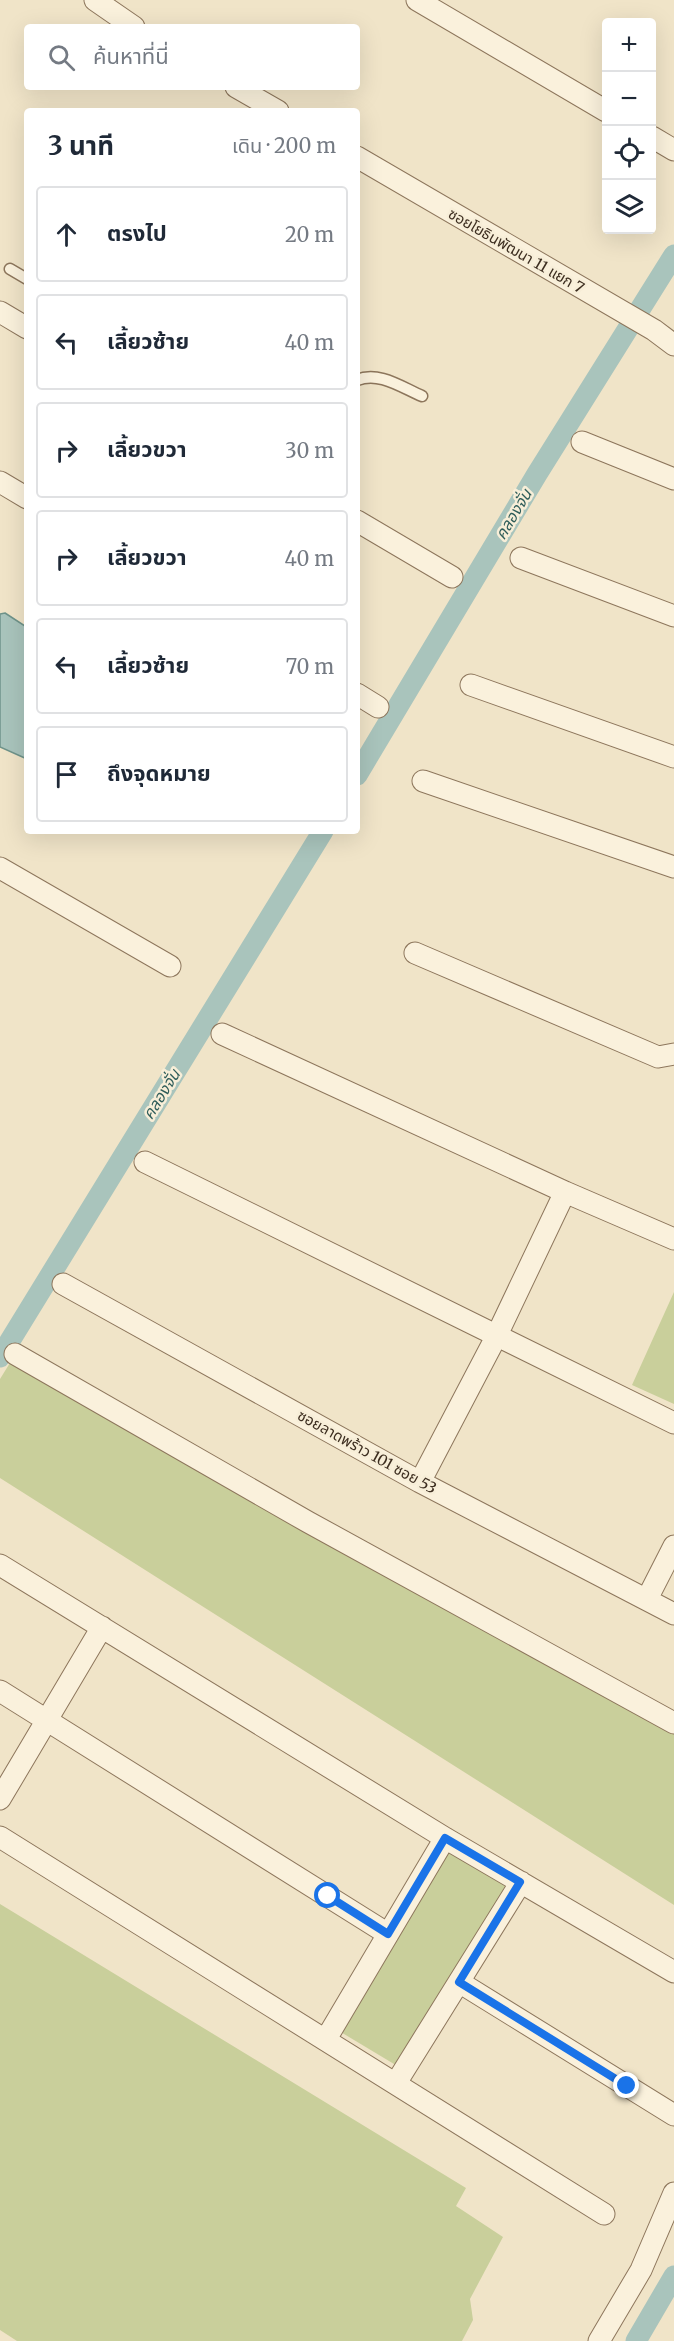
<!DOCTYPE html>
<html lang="th">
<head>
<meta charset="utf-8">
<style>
  body { margin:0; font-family:Merriweather,"Noto Sans Thai",serif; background:#f2f2f3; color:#1f2937 }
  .controls { position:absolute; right:18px; top:18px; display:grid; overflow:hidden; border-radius:6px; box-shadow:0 6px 24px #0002 }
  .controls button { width:54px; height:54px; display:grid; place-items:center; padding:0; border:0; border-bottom:2px solid #e0e1e3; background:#fff; color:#1f2937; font:30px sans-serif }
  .stop { position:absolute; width:18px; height:18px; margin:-14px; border:4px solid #1a73e8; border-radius:50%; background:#fff }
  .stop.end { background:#1a73e8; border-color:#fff; box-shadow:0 2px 6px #0008 }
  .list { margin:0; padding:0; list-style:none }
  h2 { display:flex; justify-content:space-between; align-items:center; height:78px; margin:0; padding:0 24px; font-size:26px }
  h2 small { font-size:20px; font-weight:400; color:#747a83 }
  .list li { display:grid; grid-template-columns:39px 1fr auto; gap:18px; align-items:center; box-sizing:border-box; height:96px; margin:0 12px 12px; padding:0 12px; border:2px solid #e0e1e3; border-radius:6px }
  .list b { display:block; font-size:22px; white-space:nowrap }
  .list em { font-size:20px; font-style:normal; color:#747a83 }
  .icon { flex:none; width:33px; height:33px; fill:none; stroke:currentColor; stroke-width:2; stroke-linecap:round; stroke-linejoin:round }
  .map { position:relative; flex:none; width:674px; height:2341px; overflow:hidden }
  .search { position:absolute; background:#fff; box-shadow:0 6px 24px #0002; left:24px; top:24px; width:336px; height:66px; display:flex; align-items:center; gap:15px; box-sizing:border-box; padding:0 21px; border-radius:6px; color:#747a83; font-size:22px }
  .panel { position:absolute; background:#fff; box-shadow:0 6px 24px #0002; left:24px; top:108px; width:336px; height:726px; border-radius:6px }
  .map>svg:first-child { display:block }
  .green { fill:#c9cf9b }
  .water { fill:#a9c4bc; stroke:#6f938a; stroke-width:1.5 }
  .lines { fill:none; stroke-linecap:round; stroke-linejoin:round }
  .canal { stroke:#a9c4bc; stroke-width:21 }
  .service-casing { stroke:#8d765c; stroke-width:13 }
  .minor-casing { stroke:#8d765c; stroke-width:23 }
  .service { stroke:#faf1dc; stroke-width:10 }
  .minor { stroke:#faf1dc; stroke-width:21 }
  .route { stroke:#1a73e8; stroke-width:8 }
  .labels { text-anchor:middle; stroke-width:5; stroke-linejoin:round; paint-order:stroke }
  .street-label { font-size:15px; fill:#3d2e20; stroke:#f7eed8 }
  .water-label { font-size:16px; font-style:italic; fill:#2f5d5a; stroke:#f7eed8 }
</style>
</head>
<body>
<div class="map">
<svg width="674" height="2341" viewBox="0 0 674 2341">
  <rect width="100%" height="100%" fill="#f0e4c8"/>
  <path class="green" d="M674,1292V1404L632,1385Z
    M13,1358L674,1728V1905L0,1478V1379Z
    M450,1847L510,1884L399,2067L339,2031Z
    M0,1904L466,2188L456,2206L503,2237L470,2299L473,2320L462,2341H17L0,2330Z"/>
  <path class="water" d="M5,613L25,626L27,634V759L0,747V614Z"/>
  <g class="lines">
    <path class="canal" d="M357,775L537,474L674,255
      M0,1357L323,831
      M636,2341L674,2276"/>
    <g class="service-casing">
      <path id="service" d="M10,269L27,279
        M357,380C379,371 401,387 422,396"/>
    </g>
    <g class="minor-casing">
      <path id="minor" d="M95,0L134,27
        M417,0L606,111
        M236,87L278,111
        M652,137L674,150
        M357,157L654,330L674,345
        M0,312L27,328
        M582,442L674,479
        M0,482L27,498
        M357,521L452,577
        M521,558L674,616
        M471,685L674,757
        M357,694L378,707
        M423,781L674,867
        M0,868L170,966
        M415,953L658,1057L674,1054
        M222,1034L565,1192L674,1239
        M145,1162L674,1423
        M63,1284L420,1482L674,1614
        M15,1354L308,1522L674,1723
        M420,1482L496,1337L565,1192
        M0,1565L445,1838L674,1972
        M647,1599L674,1546
        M0,1691L388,1934
        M0,1799L102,1627
        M0,1837L604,2214
        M459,1982L674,2115
        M326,2039L445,1838
        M396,2083L521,1882
        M599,2341L641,2270L674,2193"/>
    </g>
    <use href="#service" class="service"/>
    <use href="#minor" class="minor"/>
  </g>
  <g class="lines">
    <path class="route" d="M328,1896L388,1934L445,1838L520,1882L459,1982L627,2086"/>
  </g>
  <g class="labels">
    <g class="street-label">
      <text transform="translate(516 251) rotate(30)" y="5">ซอยโยธินพัฒนา 11 แยก 7</text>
      <text transform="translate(367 1452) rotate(29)" y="5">ซอยลาดพร้าว 101 ซอย 53</text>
    </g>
    <g class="water-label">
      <text transform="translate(513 514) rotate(-59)" y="6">คลองจั่น</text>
      <text transform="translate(161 1094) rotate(-58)" y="6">คลองจั่น</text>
    </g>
  </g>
</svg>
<div class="controls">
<button>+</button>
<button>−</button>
<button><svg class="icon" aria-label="locate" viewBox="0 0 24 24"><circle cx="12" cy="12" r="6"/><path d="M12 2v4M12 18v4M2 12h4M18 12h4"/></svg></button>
<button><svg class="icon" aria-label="layers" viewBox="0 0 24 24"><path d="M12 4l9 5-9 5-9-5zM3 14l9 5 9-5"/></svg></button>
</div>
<div class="stop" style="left:328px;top:1896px"></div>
<div class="stop end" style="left:627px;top:2086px"></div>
<div class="search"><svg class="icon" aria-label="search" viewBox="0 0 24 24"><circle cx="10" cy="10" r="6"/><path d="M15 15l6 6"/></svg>ค้นหาที่นี่</div>
<section class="panel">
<h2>3 นาที<small>เดิน · 200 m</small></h2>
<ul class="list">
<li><svg class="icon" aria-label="ahead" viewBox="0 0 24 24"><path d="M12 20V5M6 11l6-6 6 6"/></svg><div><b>ตรงไป</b></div><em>20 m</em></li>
<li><svg class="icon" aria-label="left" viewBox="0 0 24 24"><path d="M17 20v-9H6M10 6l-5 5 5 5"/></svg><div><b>เลี้ยวซ้าย</b></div><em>40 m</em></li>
<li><svg class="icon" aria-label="right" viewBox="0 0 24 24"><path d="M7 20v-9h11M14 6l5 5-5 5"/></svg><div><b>เลี้ยวขวา</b></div><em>30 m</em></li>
<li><svg class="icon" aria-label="right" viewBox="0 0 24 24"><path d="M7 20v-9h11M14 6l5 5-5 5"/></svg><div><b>เลี้ยวขวา</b></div><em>40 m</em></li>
<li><svg class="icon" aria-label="left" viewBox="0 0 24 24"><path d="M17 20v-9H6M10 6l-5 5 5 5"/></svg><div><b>เลี้ยวซ้าย</b></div><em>70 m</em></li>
<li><svg class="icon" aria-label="arrive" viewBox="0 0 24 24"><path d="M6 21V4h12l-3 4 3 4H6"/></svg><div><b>ถึงจุดหมาย</b></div></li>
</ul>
</section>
</div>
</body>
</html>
